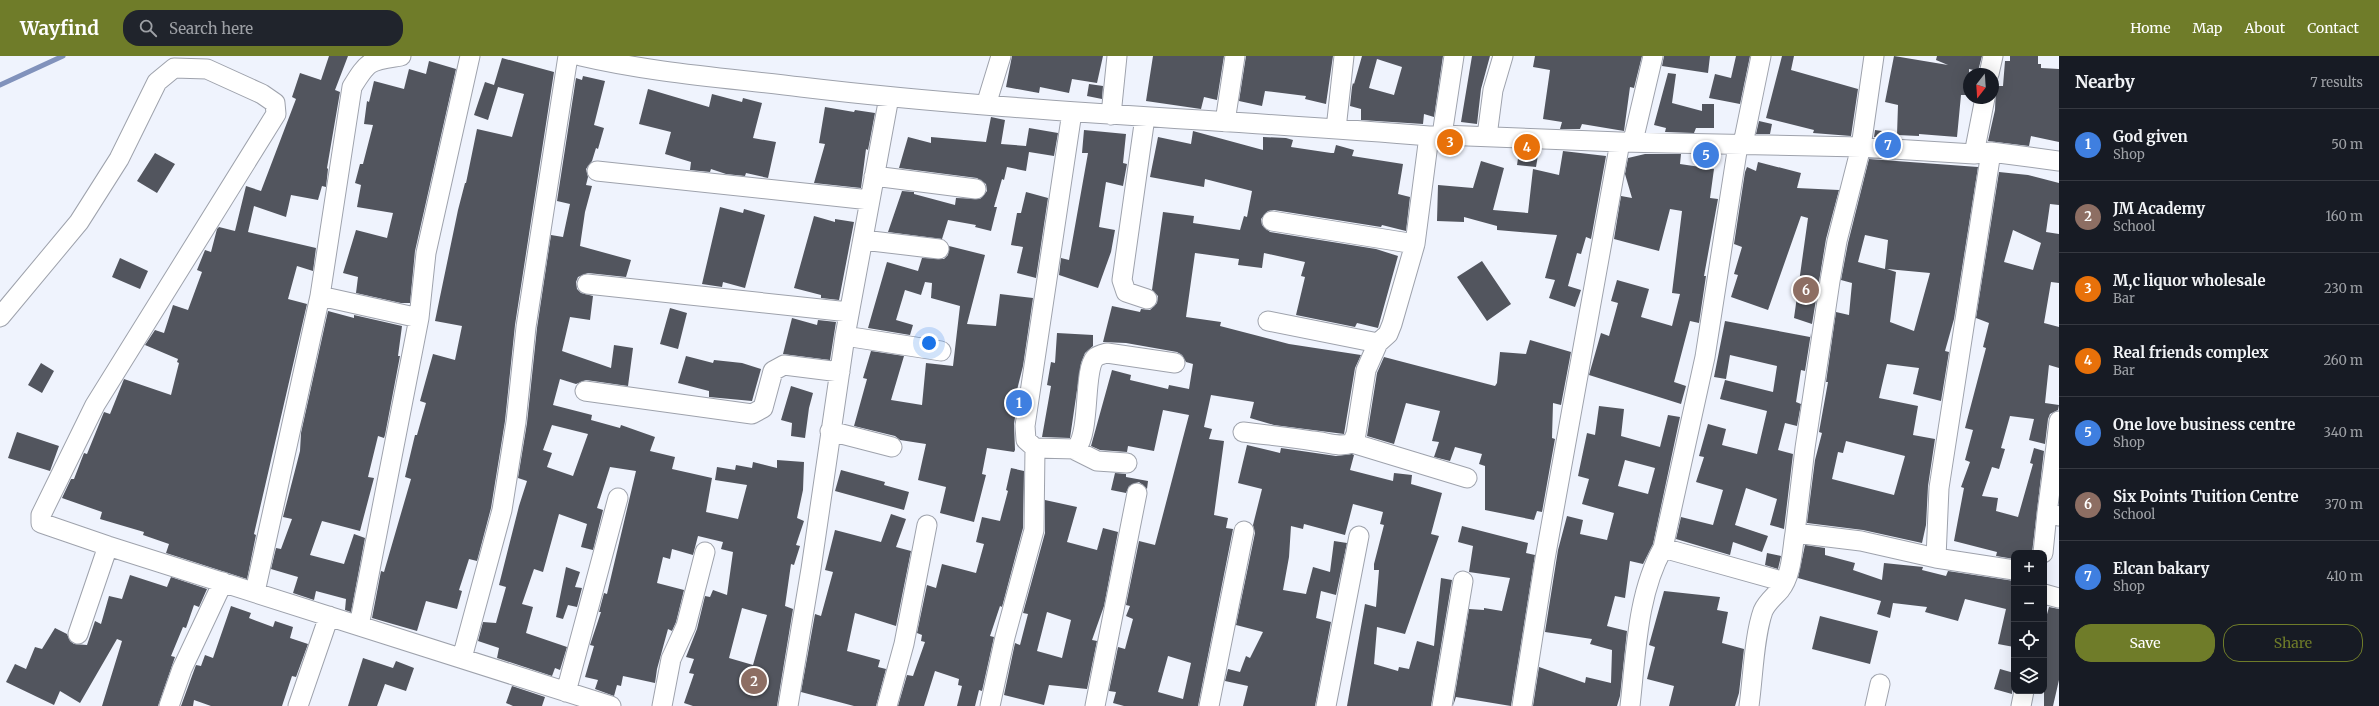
<!DOCTYPE html>
<html lang="en">
<head>
<meta charset="utf-8">
<style>
  body { margin:0; font-family:Merriweather,serif; background:#20242c; color:#f1f3f6 }
  .controls { position:absolute; right:12px; bottom:12px; display:grid; overflow:hidden; border-radius:8px; box-shadow:0 4px 16px #0002 }
  .controls button { width:36px; height:36px; display:grid; place-items:center; padding:0; border:0; border-bottom:1px solid #363941; background:#171b24; color:#f1f3f6; font:20px sans-serif }
  .compass { position:absolute; left:1963px; top:12px; width:36px; height:36px; border-radius:50%; background:#171b24; box-shadow:0 4px 16px #0002; rotate:197deg }
  .you { position:absolute; left:929px; top:287px; width:14px; height:14px; margin:-10px; border:3px solid #fff; border-radius:50%; background:#1a73e8; box-shadow:0 0 0 6px #1a73e833 }
  .badge { display:grid; place-items:center; width:26px; height:26px; border-radius:50%; background:#6f7c29; color:#fff; font-size:13px; font-weight:700 }
  .pin { position:absolute; translate:-50% -50%; border:2px solid #fff; box-shadow:0 1px 4px #0006 }
  .list { margin:0; padding:0; list-style:none }
  h2 { display:flex; justify-content:space-between; align-items:center; height:52px; margin:0; padding:0 16px; font-size:17px }
  h2 small { font-size:13px; font-weight:400; color:#9ea1a6 }
  .list li { display:grid; grid-template-columns:26px 1fr auto; gap:12px; align-items:center; box-sizing:border-box; height:72px; padding:0 16px; border-top:1px solid #363941 }
  .list b { display:block; font-size:15px; white-space:nowrap }
  .list p { margin:0; font-size:13px; white-space:nowrap; color:#9ea1a6 }
  .list em { font-size:13px; font-style:normal; color:#9ea1a6 }
  .actions { display:flex; gap:8px; padding:12px 16px }
  .actions a { flex:1; padding:9px 0; border:1px solid #6f7c29; border-radius:16px; text-align:center; font-size:14px; color:#6f7c29 }
  .actions .main { background:#6f7c29; color:#fff }
  .icon { flex:none; width:22px; height:22px; fill:none; stroke:currentColor; stroke-width:2; stroke-linecap:round; stroke-linejoin:round }
  .map { position:relative; flex:none; width:2059px; height:650px; overflow:hidden }
  header { display:flex; align-items:center; gap:24px; box-sizing:border-box; height:56px; padding:0 20px; background:#6f7c29; color:#fff }
  header strong { font-size:19px }
  nav { display:flex; gap:22px; margin-inline-start:auto; font-size:14px }
  .search { width:280px; height:36px; background:#20242c; display:flex; align-items:center; gap:10px; box-sizing:border-box; padding:0 14px; border-radius:16px; color:#9ea1a6; font-size:15px }
  main { display:flex }
  aside { flex:1; background:#171b24 }
  .map>svg:first-child { display:block }
  .lines { fill:none; stroke-linecap:round; stroke-linejoin:round }
  .stream { stroke:#8192bc; stroke-width:5 }
  .building { fill:#52555e; fill-rule:evenodd }
  .minor-casing { stroke:#9ea2ac; stroke-width:21 }
  .minor { stroke:#fff; stroke-width:19 }
</style>
</head>
<body>
<header>
<strong>Wayfind</strong>
<div class="search"><svg class="icon" aria-label="search" viewBox="0 0 24 24"><circle cx="10" cy="10" r="6"/><path d="M15 15l6 6"/></svg>Search here</div>
<nav><a>Home</a><a>Map</a><a>About</a><a>Contact</a></nav>
</header>
<main>
<div class="map">
<svg width="2059" height="650" viewBox="0 0 2059 650">
  <rect width="100%" height="100%" fill="#eff3fd"/>
  <g class="lines">
    <path class="stream" d="M0,29L63,0"/>
  </g>
  <path class="building" d="M329,0H348L335,34L340,36L327,112L328,113L326,131L322,130L318,144L291,139L286,161L254,150L248,176L316,192L313,215L297,210L288,243L307,248L254,478L256,479L247,523L166,497L169,488L143,479L144,476L100,463L102,456L62,442L71,423H74L84,397L87,398L104,356L110,358L124,323L171,339L179,307L177,306L178,303L145,289L155,274L164,277L173,249L188,254L202,216L197,214L205,194L211,196L217,173L219,171L235,175L246,130L261,135L296,43L292,41L300,17L321,24Z
    M1012,0H1103L1097,27L1072,23L1069,37L1040,31L1039,37L1006,31Z
    M1153,0H1224L1217,44L1204,41L1201,53L1146,45Z
    M1246,0H1333L1326,48L1305,43L1306,40L1265,35L1262,50L1239,45Z
    M1362,0H1443L1434,61L1424,58L1423,68L1361,64V53L1350,50L1352,31L1353,27L1354,28ZM1377,3L1402,11L1394,39L1369,32Z
    M1472,0H1490L1481,33L1477,68L1461,66Z
    M1535,0H1642L1634,32L1630,31L1624,75L1582,68L1580,73H1560L1562,66L1543,63L1550,14L1533,11Z
    M1664,0H1710L1708,17L1662,10Z
    M1736,0H1750L1740,48L1709,42L1715,18L1731,22Z
    M1782,0H1794L1791,14L1858,33L1851,80L1813,77L1814,74L1766,62Z
    M1894,0L1948,9L1936,4L1937,0H1982L1978,15L1969,13V39H1961L1957,81L1919,78V80L1897,79L1898,49L1885,46Z
    M2010,0H2038V8H2041V12L2059,13V86L2031,80L2029,90L1988,85L1995,54L1996,30H2003L2005,5H2010Z
    M502,2L554,16L515,269L505,365L491,452L477,505L469,503L459,534L462,535L457,553L426,545L417,575L372,562L381,515L384,516L411,423L405,421L415,379H417L426,347L420,345L433,298L455,304L462,270L435,265L458,154L465,127H466L477,73L512,81L524,38L498,31L488,64L474,59L485,26L494,29Z
    M429,5L456,13L415,195L410,247H401L356,237L358,221L343,217L356,174L387,182L393,157L357,151L361,129L355,127L360,108H363L373,69L364,68L367,45L369,46L374,25L404,33L409,13L426,18Z
    M1668,17L1676,18L1672,47L1702,55V48H1714V72H1696L1694,77L1665,76L1666,72L1654,69Z
    M583,20L605,25L594,69L604,72L598,93L596,92L592,105L586,113L588,121L586,129L592,130L585,156L580,190L631,204L626,221L588,217L578,221L576,226L577,233L581,237L593,240L590,264L570,261L562,295L611,312L614,289L633,292L628,330L586,324L576,328L560,323L553,349L592,359L591,364L620,372L621,369L655,381L650,395L675,401L672,413L712,422L706,456L738,463L747,429L715,424L717,411L735,414L736,409L752,412L753,406L777,412V404L804,406L803,434L797,462L804,465L796,489L800,490L794,509L791,508L785,550L793,553L777,650H693L684,647L694,618L689,617L694,603L686,601L697,573L705,540L710,541L713,534L727,539L733,496L721,493L723,486L698,480L693,499L672,493L670,503L663,501L657,527L684,534L676,566L672,575L668,573L657,613L655,627L623,620L621,630L617,629L614,640L595,633L598,624L585,621L594,590L590,589L601,556H599L604,537L607,538L636,415L610,411L597,452L603,454L593,494L581,491L587,468L559,458L543,516L534,513L522,548L533,551L526,577L567,591L560,614L555,612L552,620L497,602L499,592L478,585L483,566L496,567L506,531L499,529L519,450L527,425L518,422L527,367L537,272L551,179L563,181L570,148L557,145L576,22L582,24ZM552,369L588,378L573,420L547,411L552,397L543,394ZM742,552L767,559L753,609L729,602Z
    M1089,28L1103,30L1102,43L1087,40Z
    M648,33L709,51L712,38L742,46L743,42L762,47L753,82L776,86L768,122L746,117L745,120L726,118L711,113L710,116L690,114L691,106L665,98L671,76L639,68Z
    M825,51L854,56L855,54L875,57L868,94L866,93L861,132L814,127L825,88L819,87Z
    M991,61L1005,64L1001,88L1026,90L1029,72L1058,77L1054,100L1029,96L1026,115L1007,111L1004,124L1002,123L994,151H997L991,175L975,171L976,169L948,164L942,183L888,176L902,135L914,136V138L955,149L956,142L980,143L987,135L986,128L977,122L899,112L908,81L931,87V81L986,86Z
    M1759,65L1772,68L1770,78H1756Z
    M1084,74L1126,78L1123,107L1127,108L1123,130L1106,126L1099,171L1115,174L1111,196L1098,232L1059,219L1061,202L1069,204L1088,97H1082Z
    M1875,74L1896,77L1895,82L1874,81Z
    M1193,75L1263,94V81L1286,82L1293,84L1291,91L1331,97H1334L1336,89L1354,94L1352,100L1403,108L1398,138L1410,141L1406,175L1382,169L1381,171L1274,154L1268,155L1261,163L1262,169L1270,176L1376,193L1398,200L1378,272L1357,267L1355,271L1296,259L1305,221L1301,220L1305,206L1264,197L1262,212L1238,209L1239,203L1195,197L1186,261L1221,266L1220,270L1289,288L1361,299L1355,312L1344,378L1274,369L1250,362L1254,346L1211,339L1204,371L1212,373L1209,383L1224,385L1214,459L1228,462L1226,472L1233,473L1198,650H1124L1113,647L1116,636L1109,635L1118,591L1125,593L1133,563L1126,560L1130,550L1126,549L1139,485L1155,489L1189,359L1163,354L1154,395L1128,390L1127,396L1100,394L1091,390L1112,314L1131,319L1130,324L1168,333L1169,329L1189,333L1193,308L1186,306L1182,299L1177,296L1126,287L1103,286L1112,250L1140,256L1141,253L1150,254L1157,247L1158,240L1152,234L1163,156L1194,160L1193,167L1240,174L1244,160L1247,161L1252,135L1205,123L1204,131L1150,121L1158,81L1191,88ZM1168,600L1191,607L1183,643L1158,636Z
    M1563,95L1606,100L1591,183L1586,181L1581,198L1577,197L1568,230L1581,234L1575,251L1549,242L1555,224L1545,222L1557,179L1497,174V170L1464,161V166L1437,165L1438,129L1473,132L1481,105L1504,112L1493,154L1528,157L1533,113L1559,119Z
    M1519,96L1538,99L1536,111L1517,109Z
    M155,97L175,108L157,137L137,125Z
    M1645,98H1681L1680,108L1714,113L1710,142L1718,143L1704,220H1706L1699,267L1690,265L1674,326L1686,330L1681,348L1589,319L1601,277L1609,280L1618,247L1611,245L1617,224L1649,233L1641,261L1672,270L1680,238L1672,237L1682,155L1670,153L1659,195L1614,183L1621,140L1632,142L1625,118L1628,102Z
    M1869,103L1978,111L1954,263L1945,295L1949,296L1941,345L1913,338L1919,312L1887,308L1879,342L1918,350L1913,379L1935,383L1928,430L1926,469L1922,487L1863,474L1807,467L1815,404L1822,377L1819,376L1828,326H1826L1836,256L1849,259L1852,227L1841,224L1848,187ZM1865,179L1888,184L1885,213L1858,206ZM1887,213L1930,217L1914,275L1890,266L1896,216ZM1846,385L1905,400L1894,439L1832,423L1838,396L1843,397Z
    M1758,106L1801,117L1797,132L1839,134L1826,183L1812,268L1794,262L1808,162L1801,160L1768,254L1731,241L1738,219L1734,218L1742,191L1734,188L1745,116L1747,111L1756,115Z
    M1999,116L2028,119L2059,127V149L2050,148L2046,176L2059,178V227L2051,226L2044,267L2059,271V312L2049,309L2045,347L2059,349L2058,354L2050,358L2048,363L2045,388L2029,384L2034,363L2010,360L2001,392L2005,393L1999,413L1992,411L1982,440L1998,442L1996,455L2018,461L2033,408L2030,407L2034,392L2044,395L2032,497H2014V503L1996,500L1997,496L1954,485L1964,432L1961,431L1970,406L1965,404L1973,374L1965,372L1986,292L1983,291L1989,267L1976,262ZM2013,174L2041,187L2033,214L2004,206Z
    M1026,136L1048,142L1036,222L1017,217L1023,191L1011,189L1017,157H1021Z
    M720,151L743,157L744,153L765,159L745,232L723,226L722,231L702,228Z
    M814,160L835,166V163L854,166L839,244L821,242V239L794,232Z
    M949,190L985,199L967,268L996,270L1000,238L1033,242L1023,310L1015,342H1018L1014,368L1015,394L1014,396L987,392L982,418L986,419L974,466L940,457L946,431L918,424L926,388L900,384L895,380L854,370L867,323L863,322L871,295L904,300L891,344L922,349L926,307L953,310L960,250L931,242L932,227L925,226L921,239L905,234L896,264L913,269L910,279L868,272L887,206L918,215L922,202L944,203L948,199Z
    M120,202L148,215L140,233L112,221Z
    M1482,205L1511,248L1487,265L1457,221Z
    M670,252L687,257L678,293L660,288Z
    M328,255L354,262V259L402,270L398,300H400L385,379L384,382L378,380L368,421L374,422L360,475L322,465L310,499L344,508L354,478L365,482L351,556L345,554L346,543L316,535L314,544L293,537L298,521L271,513L276,492L281,493L292,463L283,461L300,395L301,377Z
    M792,262L817,269L818,264L836,266L830,304L783,298Z
    M1725,265L1810,281L1811,277L1805,315L1801,314L1796,346L1801,348L1797,370L1785,367L1778,394L1793,398L1784,473L1770,469L1777,443L1746,432L1735,469L1768,480L1762,496L1733,486L1730,499L1676,483L1681,461L1713,469L1723,434L1696,426L1704,401L1699,400L1708,368L1726,373L1722,389L1757,398L1767,355L1720,343L1725,324L1773,336L1777,310L1730,299L1726,323L1714,321Z
    M1057,277L1093,279V290L1085,297L1081,307L1070,382L1042,381L1051,330L1047,329L1051,306L1055,307Z
    M1530,284L1571,296L1561,349L1553,347L1552,382L1555,383L1542,456L1537,455L1534,464L1485,454V410L1479,408L1482,398L1455,391L1450,405L1434,401L1439,386L1432,385L1440,355L1406,347L1394,388L1367,380L1377,317L1384,301L1495,330L1497,327L1500,296L1526,298Z
    M686,300L713,307L714,304L742,307L761,313L752,345L709,341V335L678,327Z
    M41,307L54,315L42,337L28,329Z
    M791,330L813,337L809,352L805,382L791,380L792,367L781,364Z
    M1599,350L1624,353L1621,380L1660,391L1668,359L1680,361L1653,488L1643,508L1630,505L1625,542L1615,540L1607,570L1627,575L1620,640L1617,650H1533L1539,611L1585,627L1586,621L1611,627L1612,594L1590,588L1592,583L1545,576L1558,494L1567,460L1583,464L1580,478L1607,484L1614,457L1582,448L1589,423L1578,420L1587,377L1595,379ZM1625,404L1655,412L1648,438L1618,430Z
    M17,376L59,390L50,415L8,402Z
    M1247,389L1280,397L1281,392L1336,400L1352,398L1354,399L1350,414L1393,425L1394,417L1412,419L1411,428L1442,437L1431,478L1439,480L1405,578L1377,571L1374,608L1398,615L1399,611L1409,613L1417,585L1434,590L1441,522L1452,524L1431,650H1347L1365,548L1376,551L1379,514H1374V508L1384,469L1380,468L1383,456L1353,448L1345,479L1304,468L1303,473L1291,470L1289,501L1283,534L1306,538L1313,511L1330,516L1334,485L1347,487L1336,539L1321,535L1316,562L1331,566L1315,650H1243L1248,630L1225,625L1228,613L1240,616L1246,600L1250,602L1263,576L1236,569L1255,477L1253,469L1262,433L1238,427Z
    M1011,412L1024,415L1023,472L1002,551L1000,550L990,580L994,581L982,635L979,634L975,650H957L962,630L958,629L959,623L935,615L924,650H898L907,619L913,620L925,586L921,585L922,579L917,577L927,529L936,532L942,508L976,517L984,488L976,486L982,461L1000,465L1008,435L1006,434Z
    M841,414L885,426L884,429L909,436L904,454L835,435Z
    M1115,417L1126,418V421L1148,425L1147,433L1139,426L1129,430L1126,437L1111,434Z
    M1045,444L1077,451L1067,486L1097,494L1103,472L1118,476L1104,550L1092,584L1097,585L1087,633L1049,629L1044,649L1004,639L1015,587L1020,589L1028,558L1023,557L1045,477ZM1047,556L1071,564L1062,602L1037,595Z
    M891,458L906,463L896,491L911,495L896,570L855,557L847,595L880,604L878,611L886,613L876,650H854L801,636L815,558L821,560L833,516L825,514L835,474L881,486Z
    M1462,470L1528,487L1526,497L1535,499L1511,650L1456,641L1453,650L1469,553L1484,554V552L1502,555L1510,522L1469,516L1473,490L1458,486Z
    M1805,489L1825,492V499L1855,507L1853,514L1882,524L1884,507L1923,511L1922,514L1946,520L1948,515L2014,525V591L1998,588L2006,553L1965,543L1958,565L1925,556L1927,551L1893,547L1890,562L1877,558L1881,545L1798,522Z
    M1767,497L1781,500L1778,513L1765,509Z
    M566,511L580,516L575,531L582,532L577,551L568,549L563,563L556,561Z
    M130,519L167,531L171,521L207,533L199,551L194,549L186,572L183,571L171,600L175,601L158,650H102L122,585L117,583L80,647L60,635L54,649L6,626L15,608L26,613L35,591L42,593L55,572L67,578L70,585L74,588L87,589L95,565L101,568L109,540L122,543Z
    M1664,535L1720,541L1717,554L1728,556L1722,587L1744,593L1739,637L1735,650H1669L1674,630L1647,623L1655,591L1649,589Z
    M231,550L251,557L249,562L273,571L275,565L293,571L290,582L308,588L296,621L292,620L282,650H211L194,644L193,650H181L196,609L201,610L205,599L213,602Z
    M2049,551L2059,553V624L2053,650H2044V569Z
    M1820,560L1878,575L1870,608L1812,593Z
    M363,602L393,612L396,605L414,612L406,635L385,628L377,650H348Z
    M2000,613L2014,617L2012,638L1994,633Z
    M512,630L545,641L542,650H513L506,647Z"/>
  <g class="lines">
    <g class="minor-casing">
      <path id="minor" d="M581,0C653,17 728,22 801,31C1010,56 1220,63 1429,80L1442,79L1620,86L1861,91L1974,98L1991,96L2059,105
        M1874,0L1861,91L1837,185L1830,225L1805,392L1795,477L1861,485L1936,502L2014,514
        M1989,18L1993,0
        M986,49L1001,0
        M1072,56L1025,370L1026,384L1035,392L1076,393C1091,375 1083,315 1095,302C1098,299 1103,298 1107,297L1175,307
        M1111,59L1117,0
        M1145,61L1122,224L1126,236L1147,243
        M1225,66L1235,0
        M1336,73L1344,0
        M1442,79L1454,0
        M1487,80L1493,34L1503,0
        M1633,85L1653,0
        M1743,88L1761,0
        M1974,98L1985,42
        M597,115L870,144
        M874,120L976,133
        M1272,165L1415,188
        M863,184L939,193
        M587,228L849,256
        M320,240L419,262
        M0,261L79,166L119,103L157,26L174,12L207,13L262,38L275,47L276,58L95,349L41,459V467L108,490L611,650
        M1268,265L1378,287
        M845,280L941,295
        M585,335L752,358L763,352L773,315L784,309L840,316
        M830,375L892,391
        M1243,376C1266,379 1290,381 1313,385C1327,386 1339,392 1352,387L1356,378L1366,314L1378,287L1388,278L1392,268L1415,188L1429,80
        M1352,387L1467,422
        M2056,390L2059,365
        M1075,394L1097,405L1127,407
        M2047,457L2056,390H2059
        M1663,492L1785,526
        M2043,497L2047,457L2059,460
        M1936,502L1939,432L1991,96
        M255,536L320,240L352,31C369,3 370,5 401,0
        M2044,538L2059,542
        M359,570L419,262L426,197L470,0
        M78,578L108,490
        M462,602L502,454L516,366L526,271L568,0
        M566,636L618,442
        M169,650L182,613L223,526
        M298,650L329,560
        M662,650L671,603L686,570L705,496
        M788,650L811,513L845,280L889,41
        M887,650L904,588L927,469
        M990,650L1005,581L1034,474L1035,392
        M1095,650L1137,437
        M1209,650L1244,475
        M1326,650L1359,480
        M1442,650L1463,525
        M1522,650L1545,503L1620,86
        M1630,650C1636,598 1637,538 1663,492L1705,301L1738,89
        M1749,650C1753,622 1754,580 1763,555C1767,546 1774,541 1780,534C1792,519 1792,495 1795,477
        M1875,650L1880,628
        M2021,650L2024,635"/>
    </g>
    <use href="#minor" class="minor"/>
  </g>
</svg>
<div class="controls">
<button>+</button>
<button>−</button>
<button><svg class="icon" aria-label="locate" viewBox="0 0 24 24"><circle cx="12" cy="12" r="6"/><path d="M12 2v4M12 18v4M2 12h4M18 12h4"/></svg></button>
<button><svg class="icon" aria-label="layers" viewBox="0 0 24 24"><path d="M12 4l9 5-9 5-9-5zM3 14l9 5 9-5"/></svg></button>
</div>
<svg class="compass" viewBox="-18 -18 36 36"><path d="M0-13l5 13h-10z" fill="#e53935"/><path d="M0 13l5-13h-10z" fill="#9ea1a6"/></svg>
<div class="you"></div>
<div class="pin badge" style="left:1019px;top:347px;background:#3f7fe0">1</div>
<div class="pin badge" style="left:754px;top:625px;background:#8d6e63">2</div>
<div class="pin badge" style="left:1450px;top:86px;background:#e8710a">3</div>
<div class="pin badge" style="left:1527px;top:91px;background:#e8710a">4</div>
<div class="pin badge" style="left:1706px;top:99px;background:#3f7fe0">5</div>
<div class="pin badge" style="left:1806px;top:234px;background:#8d6e63">6</div>
<div class="pin badge" style="left:1888px;top:89px;background:#3f7fe0">7</div>
</div>
<aside>
<h2>Nearby<small>7 results</small></h2>
<ul class="list">
<li><span class="badge" style="background:#3f7fe0">1</span><div><b>God given</b><p>Shop</p></div><em>50 m</em></li>
<li><span class="badge" style="background:#8d6e63">2</span><div><b>JM Academy</b><p>School</p></div><em>160 m</em></li>
<li><span class="badge" style="background:#e8710a">3</span><div><b>M,c liquor wholesale</b><p>Bar</p></div><em>230 m</em></li>
<li><span class="badge" style="background:#e8710a">4</span><div><b>Real friends complex</b><p>Bar</p></div><em>260 m</em></li>
<li><span class="badge" style="background:#3f7fe0">5</span><div><b>One love business centre</b><p>Shop</p></div><em>340 m</em></li>
<li><span class="badge" style="background:#8d6e63">6</span><div><b>Six Points Tuition Centre</b><p>School</p></div><em>370 m</em></li>
<li><span class="badge" style="background:#3f7fe0">7</span><div><b>Elcan bakary</b><p>Shop</p></div><em>410 m</em></li>
</ul>
<div class="actions"><a class="main">Save</a><a>Share</a></div>
</aside>
</main>
</body>
</html>
